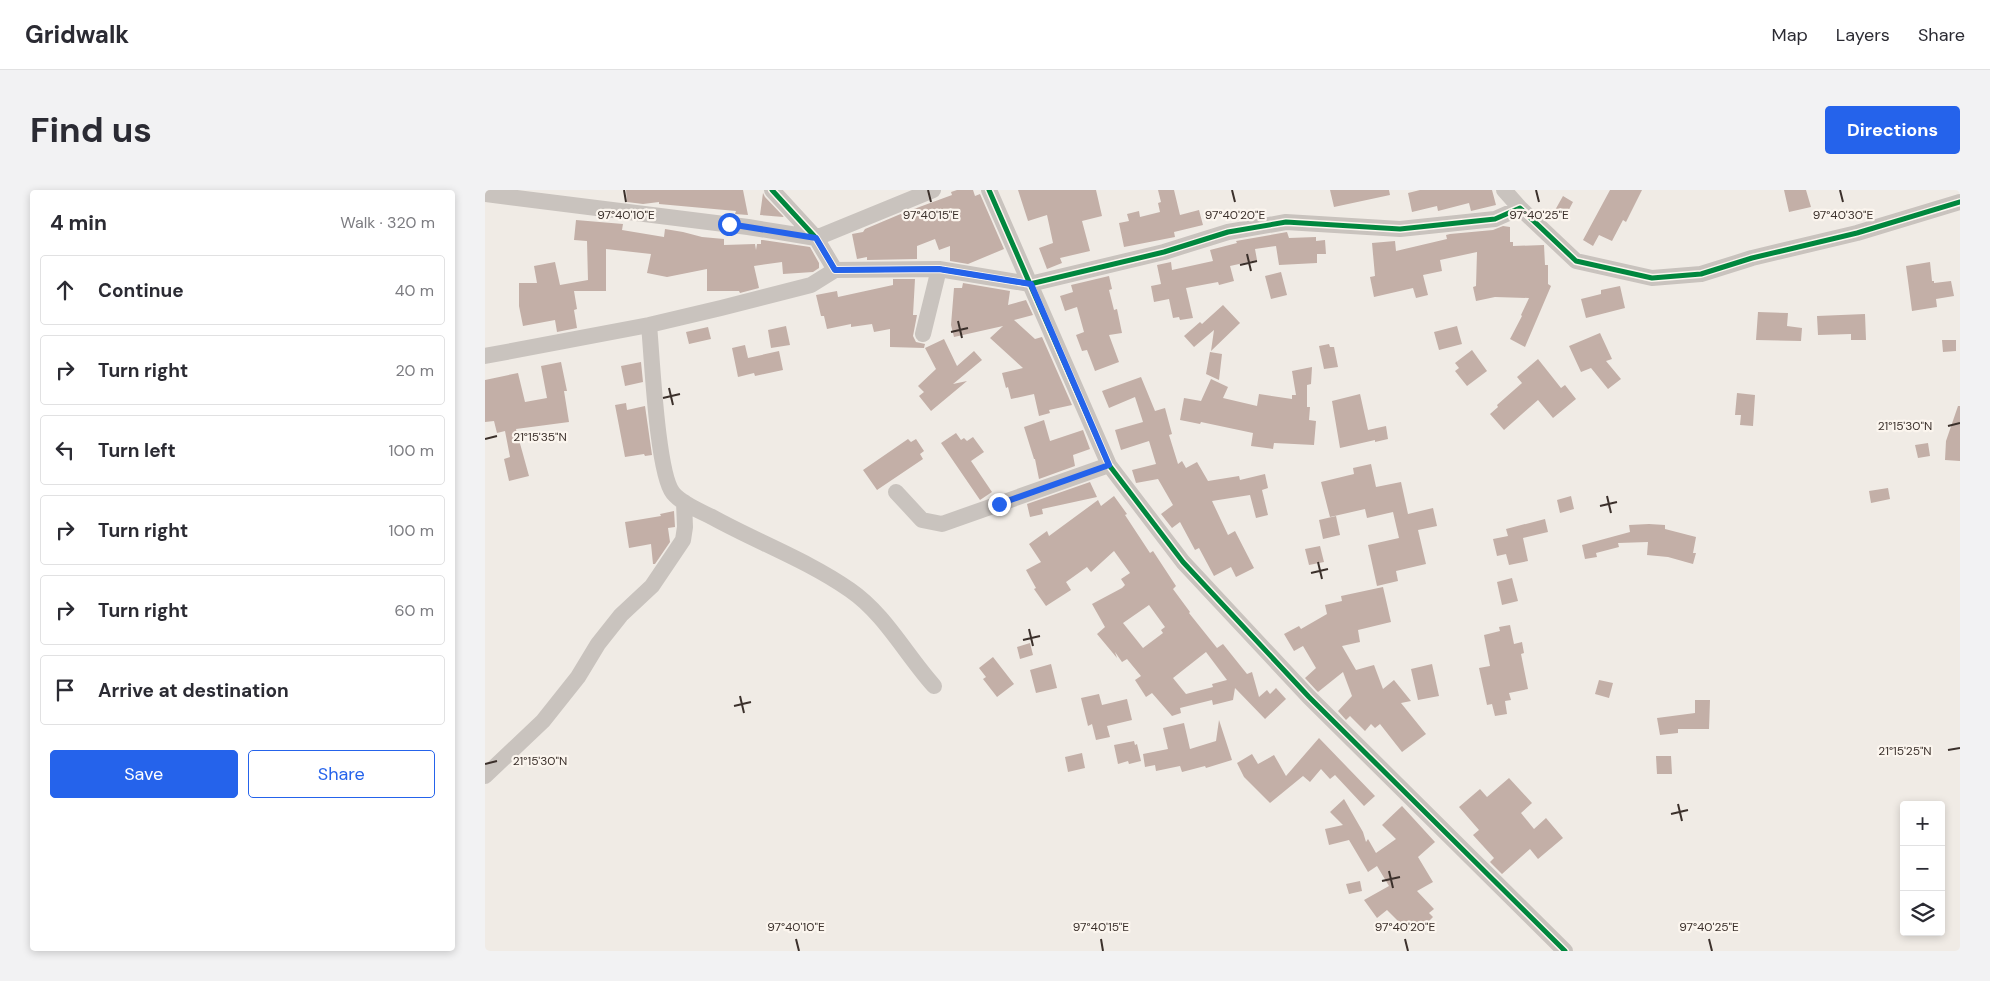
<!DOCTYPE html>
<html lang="en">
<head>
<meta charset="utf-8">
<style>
  body { margin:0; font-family:"DM Sans",sans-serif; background:#f2f2f3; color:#2b2b33 }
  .controls { position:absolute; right:15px; bottom:15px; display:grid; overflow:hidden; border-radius:5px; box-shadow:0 2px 8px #0003 }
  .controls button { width:45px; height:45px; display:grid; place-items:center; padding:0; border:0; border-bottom:1px solid #e1e1e2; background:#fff; color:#2b2b33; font:25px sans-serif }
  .stop { position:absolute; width:15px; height:15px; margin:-11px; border:4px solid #2563eb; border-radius:50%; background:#fff }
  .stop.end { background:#2563eb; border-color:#fff; box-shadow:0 1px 5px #0008 }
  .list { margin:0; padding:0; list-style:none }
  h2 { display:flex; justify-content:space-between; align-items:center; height:65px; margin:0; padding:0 20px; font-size:21px }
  h2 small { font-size:16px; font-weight:400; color:#7c7c81 }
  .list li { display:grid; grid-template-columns:32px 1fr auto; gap:15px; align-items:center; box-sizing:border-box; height:70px; margin:0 10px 10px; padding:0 10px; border:1px solid #e1e1e2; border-radius:5px }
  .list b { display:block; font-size:19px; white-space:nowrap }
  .list em { font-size:16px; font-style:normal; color:#7c7c81 }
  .actions { display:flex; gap:10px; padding:15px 20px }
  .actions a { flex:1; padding:11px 0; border:1px solid #2563eb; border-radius:5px; text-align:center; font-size:18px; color:#2563eb }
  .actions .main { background:#2563eb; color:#fff }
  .icon { flex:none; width:28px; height:28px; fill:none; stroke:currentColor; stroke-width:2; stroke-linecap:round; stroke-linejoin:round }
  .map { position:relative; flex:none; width:1475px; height:761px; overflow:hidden; border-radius:5px }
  header { display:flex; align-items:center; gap:30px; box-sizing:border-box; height:70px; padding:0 25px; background:#fff; border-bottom:1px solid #e1e1e2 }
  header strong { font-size:24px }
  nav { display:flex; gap:28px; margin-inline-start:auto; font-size:18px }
  .intro { display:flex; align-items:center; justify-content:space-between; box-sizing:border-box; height:120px; padding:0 30px }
  h1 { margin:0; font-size:35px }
  .button { padding:12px 22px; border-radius:5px; background:#2563eb; color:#fff; font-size:18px; font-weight:700 }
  main { display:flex; gap:30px; padding:0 30px }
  aside { flex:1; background:#fff; border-radius:5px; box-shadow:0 2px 8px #0003 }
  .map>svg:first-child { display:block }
  .building { fill:#c3afa7; fill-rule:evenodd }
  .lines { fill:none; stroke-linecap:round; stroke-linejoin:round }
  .minor { stroke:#c9c3be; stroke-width:16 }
  .cycleway-casing { stroke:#fbf5ee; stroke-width:8 }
  .cycleway { stroke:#00873e; stroke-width:5 }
  .route { stroke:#2563eb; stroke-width:6 }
  .ticks { fill:none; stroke:#3b302b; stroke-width:2 }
  .ticks-label { font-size:12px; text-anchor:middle; fill:#3b302b; stroke:#fbf5ee; stroke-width:4.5; stroke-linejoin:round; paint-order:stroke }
</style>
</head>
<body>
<header>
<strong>Gridwalk</strong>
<nav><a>Map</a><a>Layers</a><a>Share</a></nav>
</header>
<div class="intro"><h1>Find us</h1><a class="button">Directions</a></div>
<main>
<aside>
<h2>4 min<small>Walk · 320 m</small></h2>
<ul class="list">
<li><svg class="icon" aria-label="ahead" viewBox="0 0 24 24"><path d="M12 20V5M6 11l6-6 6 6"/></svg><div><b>Continue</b></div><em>40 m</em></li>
<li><svg class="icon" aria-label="right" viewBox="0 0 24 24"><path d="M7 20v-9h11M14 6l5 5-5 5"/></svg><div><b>Turn right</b></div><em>20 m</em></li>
<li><svg class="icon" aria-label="left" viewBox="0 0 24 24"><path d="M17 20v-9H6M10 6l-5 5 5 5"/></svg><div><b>Turn left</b></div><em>100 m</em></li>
<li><svg class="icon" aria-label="right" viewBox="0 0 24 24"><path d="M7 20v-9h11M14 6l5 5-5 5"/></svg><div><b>Turn right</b></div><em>100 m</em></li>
<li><svg class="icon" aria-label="right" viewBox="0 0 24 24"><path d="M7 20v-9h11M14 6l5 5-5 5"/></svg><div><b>Turn right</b></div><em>60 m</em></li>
<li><svg class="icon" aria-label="arrive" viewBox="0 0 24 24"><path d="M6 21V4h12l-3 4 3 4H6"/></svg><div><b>Arrive at destination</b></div></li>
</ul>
<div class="actions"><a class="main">Save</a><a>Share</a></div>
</aside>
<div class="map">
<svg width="1475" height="761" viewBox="0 0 1475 761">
  <rect width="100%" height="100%" fill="#f0ebe5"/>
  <path class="building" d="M141,0H258L263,25L250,24L251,21L174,14V12L158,14L142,12Z
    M472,0H488L490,6L495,4L519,59L483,74L465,71V56L454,60L450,49L432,56V69L382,70V67L372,69L367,44L378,42L380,39L418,23L467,5L466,2Z
    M533,0H611L617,26L597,31L605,61L575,68L577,73L562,79L554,58L568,53L562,25L543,31Z
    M673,0H689L695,25L714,20L718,35L689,42L690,47L639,57L634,33L644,31L642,24L654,21L655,27L675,22L673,13L676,12Z
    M845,0H904L905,5L849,17Z
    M935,0H1007L1011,15L986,21L984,13L953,21L952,16L927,22L923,3Z
    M1125,0H1157L1141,32L1138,30L1127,51L1114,45L1108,56L1098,50Z
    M1299,0H1321L1326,17L1304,22Z
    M278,3L280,7L299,27L275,25Z
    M1078,6L1088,12L1080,27L1069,22Z
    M91,30L138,34L137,40L179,47L180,39L198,42L217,47L239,49V55L270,54L271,60L272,54H276V50H278L325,57L334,73V78L328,82L298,84L297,72L269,76L274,98L255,103L254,101H222V79L182,87L162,83L166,64L121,59V101H89L92,119L89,120L92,138L72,142L70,130L38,136L34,116V93H52L49,76L70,72L75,95L103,90L102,51L89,50Z
    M1018,36L1025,37V52H1028V56L1059,55L1060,75H1063V94L1066,96L1040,157L1025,149L1037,126L1036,125L1044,108L1010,107L991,111L988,97L991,96L992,62L955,70L957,81L938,85L943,105L931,108L928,98L889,107L885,87L890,86L887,53L910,51L911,61L962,49L961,45L965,44L1008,40Z
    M802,42L804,48L831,47V51L840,50L841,64H832V73L794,75L791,56L770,59L772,70L745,76L749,91L734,95L733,92L701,98L708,128L695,130L694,127L688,128L684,109L669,112L666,96L676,94L672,75L686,72L687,80L728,71L725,60L752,53L751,51Z
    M1445,72L1447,91H1449V93L1466,91L1469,106L1451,109L1452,117L1427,121L1421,76Z
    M796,82L802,105L786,109L780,86Z
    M624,86L627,99L624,100L629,120L632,119L637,143L624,145L634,172L610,181L602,160L597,161L591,145L599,142L592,117L580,121L575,106L588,102L586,95Z
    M408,89H430L428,125H432L428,146L431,152L440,154L439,158L405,157V139L389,142L387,134L366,137V134L342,139L339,126H336L331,105L352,101L353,107L408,95Z
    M478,93L525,101L523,115L541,110L548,125L529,130L550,149L557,147L587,215L564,220L565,223L554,226L549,204L526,209L523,197L521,198L517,183L538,178L505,148L518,136L469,147L466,135L469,98H477Z
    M1135,96L1140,118L1101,128L1096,109L1116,104V100Z
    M738,115L755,133L726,161L729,140L709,157L699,146L715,132L717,134Z
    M1273,122L1303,123L1302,136L1317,138L1316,151L1271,150Z
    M1380,124L1381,150H1366V144L1333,145L1332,126Z
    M301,136L305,155L286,158L283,140Z
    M972,136L977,154L954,160L949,142Z
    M223,137L226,149L204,154L201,142Z
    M1115,143L1127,169L1121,171L1136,189L1123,199L1106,178L1096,182L1084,156Z
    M459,149L472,176L489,161L497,170L468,194L482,191L446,221L434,206L439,202L433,196L451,179L440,158Z
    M1457,150H1471V161L1458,162Z
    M844,154L845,157H849L853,177L839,179L834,156Z
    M260,155L263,168L294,161L298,180L270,186L269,183L253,187L247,158Z
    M987,160L1002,181L982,196L970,181L974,178L970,173Z
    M725,162L737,164L734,190L721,184Z
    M1053,169L1076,198L1080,195L1091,209L1068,228L1053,210L1019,240L1005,224L1013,217L1012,215L1037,193L1032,187Z
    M76,172L82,201H79L84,232L31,239L44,286L24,291L19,269L25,267L20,241L12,243L9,231L0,232V190L33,183L40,212L62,208L56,176Z
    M156,172L158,192L140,196L136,176Z
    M827,177L826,194L822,195V217H825L824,230L831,231L829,255L789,253L788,259L766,256L768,243L716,232L715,234L695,230L699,208L716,211L726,189L743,197L738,208L772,216L774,204L807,209V205H811L807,181Z
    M656,187L670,221L680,218L687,244L684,245L693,274L697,271L701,278L712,272L723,291L754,286L755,290L780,284L783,298L777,300L783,325L771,328L765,305L727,311L743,345L750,341L769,378L751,387L746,377L729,386L714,358L710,360L695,332L687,338L676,324L688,315L673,289L651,293L647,280L671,274L664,251L636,260L630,240L658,232L650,207L624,218L617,201Z
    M1252,203L1270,205L1268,236L1255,235L1256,225H1250Z
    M875,204L883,240L901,236L903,249L890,252V250L855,258L847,211Z
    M141,213L142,220L160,216L167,265L160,266L159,264L140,267L130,215Z
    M1473,216H1475V271L1460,270L1461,251Z
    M559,230L565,251L598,240L605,259L588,265L590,276L554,289L550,269H549L539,237Z
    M471,243L476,250L479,248L482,251L488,247L499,262L486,271L507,302L495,310L456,253Z
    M423,249L426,252L431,249L439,261L435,264L438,269L392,300L378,280Z
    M1443,253L1445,266L1433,268L1430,255Z
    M886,274L891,297L916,292L923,324L948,318L952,336L933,340L941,374L911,381L913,391L892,396L883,355L914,348L908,322L882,328L880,319L845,327L836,292L869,284L868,278Z
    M605,292L612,307L557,319L558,324L545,327L542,314Z
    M1403,298L1405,309L1386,313L1384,301Z
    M629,306L642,324L640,325L665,363L668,361L691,396L688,399L705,422L704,423L732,458L738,454L762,484L767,482L774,507L782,500L785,504L791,498L801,509L780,529L781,530L750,498L748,510L728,515L727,510L695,518L696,523L687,526L667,503L661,507L650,490L656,486L642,469L637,472L630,462L632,468L612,444L620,437L607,414L637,398L640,395L636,389L645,383L629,361L606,382L602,377L581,392L586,400L561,416L549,399L551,398L541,380L556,372L544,354L562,341L564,346L613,310L616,316ZM664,415L680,437L676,440L678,443L658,458L638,433ZM721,462L742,490L727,494L728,497L701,504L688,488Z
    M1086,306L1089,319L1075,323L1072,310Z
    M189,321L190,337L183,338L185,352L170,374H168L166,354L144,358L140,332L176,326L175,324Z
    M851,326L855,345L838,349L834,330Z
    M1060,329L1063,342L1038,348L1043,371L1024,375L1021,364L1012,366L1008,349L1023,346L1021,339Z
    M1164,334L1180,335V339L1211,347L1208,363H1211L1208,374L1183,367L1162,365L1163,352L1133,353L1134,357L1111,363L1112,367L1100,369L1097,355L1145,342L1144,335Z
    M835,356L839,372L824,375L820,359Z
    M1027,388L1033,411L1017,415L1012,392Z
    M898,397L906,432L873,440L875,452L857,456L871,480L889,475L898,499L909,490L926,511L916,513L941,544L917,562L895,534L890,538L886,534L880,541L865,526L861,530L853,521L867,506L858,482L833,502L831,500L820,488L831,478L818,456L809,461L799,444L814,436L816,439L842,424L840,415L857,411L856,406Z
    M1025,435L1029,454L1037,452L1039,463L1036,464L1043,499L1024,503L1026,510L1020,511L1022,524L1010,526L1007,514L1002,515L994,478L1005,476L999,445L1015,441L1014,437Z
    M545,453L548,465L535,469L532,457Z
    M508,467L529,494L512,507L498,489L501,487L494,478Z
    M566,474L572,498L551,503L545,480Z
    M947,474L954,506L933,510L926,479Z
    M1114,490L1128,493L1124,508L1110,504Z
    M614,504L617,515L642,509L647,530L622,536L625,547L611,550L607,534L603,536L596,508Z
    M1210,510H1225L1224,539H1193V543L1175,545L1172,528L1210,523Z
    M734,530L747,570L721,578L720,576L697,582L695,576L671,581L670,575L660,577L658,564L683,559L678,538L699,533L705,559L731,551Z
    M834,548L890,606L879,616L850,585L845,589L836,579L825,592L818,586L785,613L759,587L752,573L767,564L773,574L789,565L801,586Z
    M649,551L650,555L652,554L656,571L644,574L643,571L633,574L629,555Z
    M597,563L600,578L583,582L580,567Z
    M1171,566H1186L1187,584H1172Z
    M1024,588L1047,613L1036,623L1049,639L1061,628L1078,648L1053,669L1045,659L1017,684L1005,672L1009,668L988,645L994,640L974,617L995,599L1002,607Z
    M859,609L878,642L881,652L883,649L891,663L911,649L897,635L917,616L950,652L933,667L948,692L932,701L949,719L944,723L948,727L937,738L933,733L924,742L902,720L892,728L879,710L904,696L892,676L883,682L864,650L844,655L840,639L858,635L845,622Z
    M875,691L877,701L864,704L861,694Z"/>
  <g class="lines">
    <path class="minor" d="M287,0L331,48L350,80L454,79L545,94L679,62L743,42L801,32L915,39L1010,29L1035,18L1091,71L1167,88L1216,84L1267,68L1372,43L1475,12
      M504,0L624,275L698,372L824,507L1080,761
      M1019,0L1035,18
      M0,4L263,37L331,48L448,0
      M164,135C167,166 172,283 188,303C197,314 215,321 227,327C272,352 322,370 365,400C400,424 421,465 449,496
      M438,144L454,79
      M0,166L164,135L236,118L326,95L350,80
      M411,302L437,330L457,334L624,275
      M0,586L58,531L93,487L113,454L136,425L167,396L198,350L200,337L199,312"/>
    <g class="cycleway-casing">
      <path id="cycleway" d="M287,0L331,48L350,80L454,79L545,94L679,62L743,42L801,32L915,39L1010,29L1035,18L1091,71L1167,88L1216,84L1267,68L1372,43L1475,12
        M504,0L624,275L698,372L824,507L1080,761"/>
    </g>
    <use href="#cycleway" class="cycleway"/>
  </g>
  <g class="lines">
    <path class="route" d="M244,34L331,48L350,80L454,79L546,94L624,275L514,314"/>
  </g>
  <path class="ticks" d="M139,0L141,12M443,0L446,12M747,0L750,12M1051,0L1054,12M1355,0L1358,12M762,64L766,81M755,75L772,71M473,131L477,148M466,142L483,138M184,198L188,215M178,208L195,204M1463,236L1475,233M0,249L12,246M1122,306L1126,323M1115,316L1132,312M833,372L837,389M826,383L843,379M544,439L548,456M538,450L555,446M255,506L259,523M249,516L266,512M1463,560L1475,558M0,574L12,571M1193,614L1197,631M1186,624L1203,620M904,681L908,698M897,691L915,687M311,749L314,761M616,749L618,761M920,749L923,761M1224,749L1227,761"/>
  <g class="ticks-label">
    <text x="141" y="29">97°40'10"E</text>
    <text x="446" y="29">97°40'15"E</text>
    <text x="750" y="29">97°40'20"E</text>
    <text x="1054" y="29">97°40'25"E</text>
    <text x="1358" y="29">97°40'30"E</text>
    <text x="1420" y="240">21°15'30"N</text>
    <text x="55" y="251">21°15'35"N</text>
    <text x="1420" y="565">21°15'25"N</text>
    <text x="55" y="575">21°15'30"N</text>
    <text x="311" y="741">97°40'10"E</text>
    <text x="616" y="741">97°40'15"E</text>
    <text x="920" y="741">97°40'20"E</text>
    <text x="1224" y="741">97°40'25"E</text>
  </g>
</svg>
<div class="controls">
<button>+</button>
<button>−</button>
<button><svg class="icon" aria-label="layers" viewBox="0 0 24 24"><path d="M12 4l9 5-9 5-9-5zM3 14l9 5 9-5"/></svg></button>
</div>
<div class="stop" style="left:244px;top:34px"></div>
<div class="stop end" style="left:514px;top:314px"></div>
</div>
</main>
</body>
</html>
